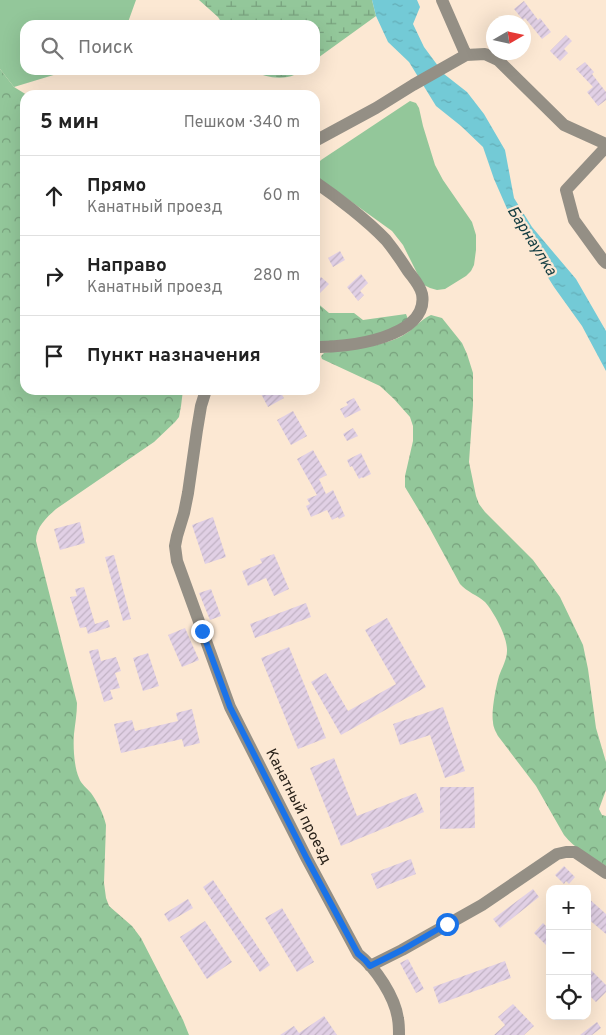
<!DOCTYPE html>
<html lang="ru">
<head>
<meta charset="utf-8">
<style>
  body { margin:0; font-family:Overpass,sans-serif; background:#f2f2f2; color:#222 }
  .controls { position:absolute; right:15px; bottom:15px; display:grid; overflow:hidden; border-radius:10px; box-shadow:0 5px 20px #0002 }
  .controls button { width:45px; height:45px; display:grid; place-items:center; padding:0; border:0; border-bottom:1px solid #e0e0e0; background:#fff; color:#222; font:25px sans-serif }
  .compass { position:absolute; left:486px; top:15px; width:45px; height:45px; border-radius:50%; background:#fff; box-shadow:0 5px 20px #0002; rotate:81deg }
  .stop { position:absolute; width:15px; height:15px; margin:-11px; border:4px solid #1a73e8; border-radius:50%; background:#fff }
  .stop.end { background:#1a73e8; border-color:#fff; box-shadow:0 1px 5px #0008 }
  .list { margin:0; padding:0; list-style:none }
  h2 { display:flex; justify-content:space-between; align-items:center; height:65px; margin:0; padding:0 20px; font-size:21px }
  h2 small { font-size:16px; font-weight:400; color:#767676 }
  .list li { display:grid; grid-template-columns:32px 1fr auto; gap:15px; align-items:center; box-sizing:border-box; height:80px; padding:0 20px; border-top:1px solid #e0e0e0 }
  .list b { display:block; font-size:19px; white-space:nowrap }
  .list p { margin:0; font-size:16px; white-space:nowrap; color:#767676 }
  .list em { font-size:16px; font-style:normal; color:#767676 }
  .icon { flex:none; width:28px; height:28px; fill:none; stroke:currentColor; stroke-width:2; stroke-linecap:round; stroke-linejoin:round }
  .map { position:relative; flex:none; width:606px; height:1035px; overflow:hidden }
  .search { position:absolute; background:#fff; box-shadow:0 5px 20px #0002; left:20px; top:20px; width:300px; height:55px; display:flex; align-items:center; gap:12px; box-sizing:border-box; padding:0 18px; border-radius:15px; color:#767676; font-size:19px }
  .panel { position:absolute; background:#fff; box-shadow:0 5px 20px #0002; left:20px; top:90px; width:300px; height:305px; border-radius:15px }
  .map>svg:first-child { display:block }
  .green { fill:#93c79a }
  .forest { fill:url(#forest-crowns) }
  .wetland { fill:url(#wetland-marsh) }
  .water { fill:url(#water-ripples) }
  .building { fill:url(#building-hatch) }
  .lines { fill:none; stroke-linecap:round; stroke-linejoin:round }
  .minor { stroke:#948f85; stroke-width:12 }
  .route { stroke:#1a73e8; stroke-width:6 }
  .labels { text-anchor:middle; stroke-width:4.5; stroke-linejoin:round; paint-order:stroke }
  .street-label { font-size:15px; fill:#29221a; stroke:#fce8d3 }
  .water-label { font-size:16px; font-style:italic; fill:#133d42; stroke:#fce8d3 }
</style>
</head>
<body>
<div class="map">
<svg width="606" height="1035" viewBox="0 0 606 1035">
  <defs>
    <pattern id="forest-crowns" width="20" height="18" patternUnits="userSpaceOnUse" patternTransform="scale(1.25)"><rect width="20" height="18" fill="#93c79a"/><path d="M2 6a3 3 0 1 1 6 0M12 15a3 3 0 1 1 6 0" fill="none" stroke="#78a17d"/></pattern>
    <pattern id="wetland-marsh" width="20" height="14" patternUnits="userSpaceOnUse" patternTransform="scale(1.25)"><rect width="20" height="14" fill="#93c79a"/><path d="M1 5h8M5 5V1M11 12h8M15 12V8" fill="none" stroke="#78a17d"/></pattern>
    <pattern id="water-ripples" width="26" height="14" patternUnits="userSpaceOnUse" patternTransform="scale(1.25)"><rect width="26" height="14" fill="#73cad6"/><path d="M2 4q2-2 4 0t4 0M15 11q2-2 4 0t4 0" fill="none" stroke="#64adb7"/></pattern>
    <pattern id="building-hatch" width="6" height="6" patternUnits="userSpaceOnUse" patternTransform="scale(1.25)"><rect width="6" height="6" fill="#e1d0e5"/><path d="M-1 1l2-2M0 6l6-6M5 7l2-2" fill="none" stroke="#c1b2c4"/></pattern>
  </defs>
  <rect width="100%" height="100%" fill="#fce8d3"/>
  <path class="green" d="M0,0H136L127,25H25V70H70L14,87L0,69Z
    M410,101L416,103L419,108L423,126L435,165L443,180L472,222L476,235V250L474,265L471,271L466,276L445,289L437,290L430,288L424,285L420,279L403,245L392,231L317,177C316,170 316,165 321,160Z"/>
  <path class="forest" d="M0,69L14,87L27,95H25V390H183L181,406L179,417L175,422L154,442L56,509C46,518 36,527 36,541L77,703C77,714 75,724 74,734C73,746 74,767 79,778C81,784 87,788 91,793C98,803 103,813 106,825L104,883L106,898L109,906L132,926L141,938L183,1020L189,1035H0Z
    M315,301L329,313H354L363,320L406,314L408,319L399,326L369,338L322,343L315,340Z
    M431,315L442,318L462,343L467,354L473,373V405L469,462L476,496L479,504L485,512L533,560L560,597L583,645L588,669L596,728L606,762V790L599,809L602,815L606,816V866C591,857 575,849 564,835L536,786L498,736C496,732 493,727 493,722C491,712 496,686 499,676C502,668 507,659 507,651C508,638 494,612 485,602C477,595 467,592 460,584L429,527L405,487V476L413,441V426L410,417L394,399L380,386L322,359L321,356L324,353C348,349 381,347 402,336C413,330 420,320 431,315Z"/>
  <path class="wetland" d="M199,0H372L376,16L315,60V25H223L218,17Z
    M255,70H301C299,72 297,74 294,75C284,80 262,78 255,70Z"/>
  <path class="water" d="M372,0H417L420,7L413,24L424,47L444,74L467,92L484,114L505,150L514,198L532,227L576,279L606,331V371L582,326L554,287L512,220L494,179L483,147L461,126L436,106L409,62L388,42L376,16Z"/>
  <path class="building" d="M524,1L538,20L540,18L551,32L542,39L525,18L523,20L514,9Z
    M566,35L572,41L564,49L568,53L560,61L550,51Z
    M585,62L594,72L592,74L606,92V100L598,106L587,92L593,87L576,69Z
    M340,251L345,260L333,267L328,258Z
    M361,274L368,283L360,291L364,295L358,301L347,287Z
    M321,277L329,284L320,293L315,287V283Z
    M259,390H279L284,398L268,407Z
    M354,398L361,410L345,418L340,409L348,405L346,402Z
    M293,411L307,436L291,445L277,420Z
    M353,428L358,436L347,441L343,434Z
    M313,450L327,475L319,479L326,494L333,490L345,516L339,519L338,517L332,520L327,510L311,517L306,506L310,504L307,499L317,495L297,459Z
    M361,453L371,474L363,478L362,477L359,479L352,466L350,467L347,460Z
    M213,517L226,557L205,564L192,525Z
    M80,522L85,543L60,550L54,529Z
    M274,554L289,589L274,596L266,578L248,586L242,571L262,563L260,559Z
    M114,555L131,619L123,621L105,557Z
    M84,587L95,624L108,620L110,627L88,634L86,627L80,628L70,597L77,596L75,589Z
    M211,589L221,616L210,620L199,593Z
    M306,603L311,617L255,638L250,624Z
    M387,618L426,687L341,735L311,682L326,673L348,711L396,684L365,630Z
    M185,628L199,660L182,667L168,635Z
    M289,647L326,738L298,749L261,658Z
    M98,649L101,661L116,657L121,671L115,673L120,688L110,690L113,699L104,702L89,651Z
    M148,653L159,686L143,691L133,658Z
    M443,707L465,771L445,778L430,735L400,745L393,724Z
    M192,709L200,743L184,747L182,739L121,753L114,724L132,720L135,731L178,721L176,713Z
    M334,758L357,816L416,793L424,812L341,846L310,768Z
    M440,787H474L475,828L440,829Z
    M411,859L416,874L377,889L371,874Z
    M564,866L575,877L569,884L566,881L564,884L555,875Z
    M213,880L270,965L260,972L203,887Z
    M533,889L539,897L500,928L493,919Z
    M587,897L606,914V934L587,918Z
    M188,899L193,908L169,922L164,914Z
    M282,908L314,962L297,972L265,918Z
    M205,921L232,962L207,979L180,937Z
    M543,923L550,930V949L534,933Z
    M408,959L424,989L416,993L400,963Z
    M505,961L511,978L439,1004L433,987Z
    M587,966L606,985V992L596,1002L587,993Z
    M513,1004L534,1026L524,1035H494L505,1025L498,1017Z
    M324,1016L337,1035H280L294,1026L299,1033Z
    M597,1022L601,1028L592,1035H580Z"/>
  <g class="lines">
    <path class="minor" d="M442,0L466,55
      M315,141L376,108L413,85L466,55L485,54L498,60L564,125L606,144
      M606,147L566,190L574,220L603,260L606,263
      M315,182C337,197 368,221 386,240C394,250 401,260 408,271C413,278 420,285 422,294C430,338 345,348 315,347
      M206,390L201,406L197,430L188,493L184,513L177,536L175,546L177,561L230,707L307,859L358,954C376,968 395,997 398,1019C399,1024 399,1030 399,1035
      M370,966L402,950L482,905L557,854L566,852H575L606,873"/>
  </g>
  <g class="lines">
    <path class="route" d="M202,631L230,707L307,859L358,954L365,960L370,966L402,950L447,924"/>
  </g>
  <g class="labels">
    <g class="street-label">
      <text transform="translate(299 806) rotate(63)" y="5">Канатный проезд</text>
    </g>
    <g class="water-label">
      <text transform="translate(533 240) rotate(58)" y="6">Барнаулка</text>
    </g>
  </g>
</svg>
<div class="controls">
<button>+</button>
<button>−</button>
<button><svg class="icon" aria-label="locate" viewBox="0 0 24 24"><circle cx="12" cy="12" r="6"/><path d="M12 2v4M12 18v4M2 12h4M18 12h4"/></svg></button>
</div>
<svg class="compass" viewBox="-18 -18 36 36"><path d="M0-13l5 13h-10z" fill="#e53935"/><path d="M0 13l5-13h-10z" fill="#767676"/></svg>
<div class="stop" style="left:447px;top:924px"></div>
<div class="stop end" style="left:202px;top:631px"></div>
<div class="search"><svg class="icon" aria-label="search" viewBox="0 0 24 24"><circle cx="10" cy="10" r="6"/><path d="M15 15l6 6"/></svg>Поиск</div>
<section class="panel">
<h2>5 мин<small>Пешком · 340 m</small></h2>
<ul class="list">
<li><svg class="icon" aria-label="ahead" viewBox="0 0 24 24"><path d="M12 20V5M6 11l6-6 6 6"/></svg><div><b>Прямо</b><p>Канатный проезд</p></div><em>60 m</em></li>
<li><svg class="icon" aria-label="right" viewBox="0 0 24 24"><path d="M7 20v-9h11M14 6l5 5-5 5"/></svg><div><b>Направо</b><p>Канатный проезд</p></div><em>280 m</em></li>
<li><svg class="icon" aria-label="arrive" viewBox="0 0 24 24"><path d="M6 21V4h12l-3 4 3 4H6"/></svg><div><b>Пункт назначения</b></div></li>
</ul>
</section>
</div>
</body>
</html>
